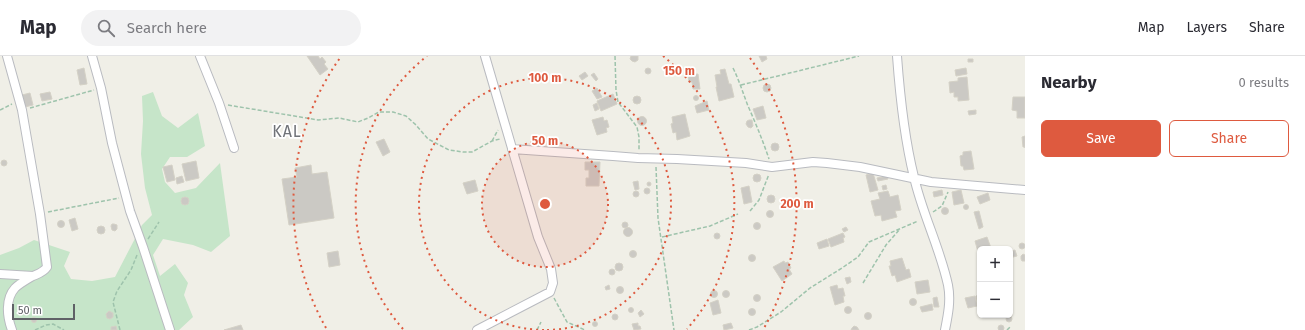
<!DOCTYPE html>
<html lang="en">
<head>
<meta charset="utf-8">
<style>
  body { margin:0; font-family:"Fira Sans",sans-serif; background:#f2f2f3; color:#2b2b33 }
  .controls { position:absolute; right:12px; bottom:12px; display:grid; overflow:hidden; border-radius:6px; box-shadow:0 1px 3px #0004 }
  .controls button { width:36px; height:36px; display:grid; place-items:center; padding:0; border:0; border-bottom:1px solid #e1e1e2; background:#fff; color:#2b2b33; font:20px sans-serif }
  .scale { position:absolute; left:12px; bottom:10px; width:63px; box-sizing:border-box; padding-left:4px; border:2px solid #5f6166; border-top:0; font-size:11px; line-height:14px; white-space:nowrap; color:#5f6166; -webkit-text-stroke:3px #fff; paint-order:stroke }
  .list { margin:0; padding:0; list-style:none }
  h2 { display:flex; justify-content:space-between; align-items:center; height:52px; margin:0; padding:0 16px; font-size:17px }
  h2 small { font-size:13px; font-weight:400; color:#7c7c81 }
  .actions { display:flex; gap:8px; padding:12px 16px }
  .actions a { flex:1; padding:9px 0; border:1px solid #de5a3f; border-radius:6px; text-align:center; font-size:14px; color:#de5a3f }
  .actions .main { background:#de5a3f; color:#fff }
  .icon { flex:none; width:22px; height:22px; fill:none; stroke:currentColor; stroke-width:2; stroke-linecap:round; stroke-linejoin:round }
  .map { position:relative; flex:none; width:1025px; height:274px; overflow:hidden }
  header { display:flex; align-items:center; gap:24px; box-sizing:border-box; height:56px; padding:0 20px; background:#fff; border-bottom:1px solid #e1e1e2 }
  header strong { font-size:19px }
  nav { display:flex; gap:22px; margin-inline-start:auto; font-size:14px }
  .search { width:280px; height:36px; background:#f2f2f3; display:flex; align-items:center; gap:10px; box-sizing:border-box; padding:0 14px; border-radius:22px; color:#7c7c81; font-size:15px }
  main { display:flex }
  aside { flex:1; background:#fff }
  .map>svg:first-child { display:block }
  .green { fill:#c6e5c9 }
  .building { fill:#cbc9c4; stroke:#d4d1c6 }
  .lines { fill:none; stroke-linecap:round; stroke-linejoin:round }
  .street-casing { stroke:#b9bbc0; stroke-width:10 }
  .path { stroke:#9ec3ac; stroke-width:1.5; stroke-dasharray:4 2; stroke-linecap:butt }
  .street { stroke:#fff; stroke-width:8 }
  .ring { fill:none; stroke:#de5a3f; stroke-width:2; stroke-dasharray:2 4 }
  .labels { text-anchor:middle; stroke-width:3.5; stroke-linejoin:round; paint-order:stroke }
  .quarter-label { font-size:16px; letter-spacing:1px; fill:#707378; stroke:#fff }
  .centre { fill:#de5a3f; stroke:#fff; stroke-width:2 }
  .ring-label { font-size:12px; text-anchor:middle; font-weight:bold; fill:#de5a3f; stroke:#fff; stroke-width:3.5; stroke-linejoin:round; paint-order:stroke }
</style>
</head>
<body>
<header>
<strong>Map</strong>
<div class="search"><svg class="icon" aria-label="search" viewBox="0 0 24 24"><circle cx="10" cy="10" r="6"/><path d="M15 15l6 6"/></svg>Search here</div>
<nav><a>Map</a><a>Layers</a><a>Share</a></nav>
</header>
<main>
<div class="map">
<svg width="1025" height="274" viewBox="0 0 1025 274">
  <rect width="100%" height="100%" fill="#f0efe7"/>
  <path class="green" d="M153,36L162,60L178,72L198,57L205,90L187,101H170L162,113L165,126L175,137L196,132L220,107L230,180L211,196L193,189L163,183L153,199L160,220L175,208L188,227L184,239L193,261L179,274H0V199L19,192L34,184L70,196L64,210L71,223L92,225L115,221L142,169L152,159L145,132L141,98L143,65L142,40Z"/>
  <path class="building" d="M307,0H318L320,3L322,1L326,6L324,8L328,13L320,19Z
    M631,0H638V4L635,6L632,5L630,3Z
    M759,0H766L767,3L762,6Z
    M968,3H973V6H968Z
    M645 15a3 3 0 1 1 6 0a3 3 0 1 1-6 0Z
    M84,12L87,28L80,29L77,14Z
    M966,12L967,18L956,20L955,14Z
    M725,13L729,28H731L734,41L719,45L716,31H717L715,19L721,18L720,14Z
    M585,16L588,20L582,24L579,20Z
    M594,17L598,23L596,25L591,19Z
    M698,18L700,33H693L692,26H689L688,19Z
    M967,21L969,44L958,45V41H954V36L950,37L949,26L958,25V22Z
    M763 32a4 4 0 1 1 8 0a4 4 0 1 1-8 0Z
    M597,32L602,41L597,43L592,35Z
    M50,36L52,43L42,45L40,38Z
    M30,37L33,49L25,51L22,39Z
    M613,38L617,48L601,55L597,45Z
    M693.5 42a2.5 2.5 0 1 1 5 0a2.5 2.5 0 1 1-5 0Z
    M633 44a4 4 0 1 1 8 0a4 4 0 1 1-8 0Z
    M1013,41H1025V62H1017V55L1012,54Z
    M707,45L709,54L697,57L695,50Z
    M597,47L599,53L595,55L593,49Z
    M763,50L766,62L757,64L753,53Z
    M976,54V58L969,59L968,55Z
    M685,58L690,80L677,84L676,76L673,77L671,68L673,67L672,61Z
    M637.5 65a4.5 4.5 0 1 1 9 0a4.5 4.5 0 1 1-9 0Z
    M603,61L604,65L607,64L609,71L606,72L607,76L597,79L592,64Z
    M749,64H752L753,70L751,72L748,71L746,68L747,65Z
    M1025,80V92V91H1023L1022,81Z
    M384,83L390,96L383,100L376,86Z
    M771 91a4 4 0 1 1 8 0a4 4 0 1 1-8 0Z
    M971,95L974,113L964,114L963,110H961L960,100L963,99V96Z
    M1 107a3 3 0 1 1 6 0a3 3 0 1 1-6 0Z
    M196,105L199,122L186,125L182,108Z
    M585,106H600L599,130H586V122H589V114H585Z
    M172,109L175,124L167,126L163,111Z
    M311,109L312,118L327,116L334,162L289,169L282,123L297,121L295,112Z
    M873,117L878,134L870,136L866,119Z
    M753 122a4 4 0 1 1 8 0a4 4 0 1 1-8 0Z
    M182,120L184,126L177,128L176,122Z
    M887,120L888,123L878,125L877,122Z
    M475,124L478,135L467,138L463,127Z
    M638,125L639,133L635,134L633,126Z
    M647 128a2 2 0 1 1 4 0a2 2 0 1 1-4 0Z
    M886,129L887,133L883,134L882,130Z
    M749,130L752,146L744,148L741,132Z
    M644 135a3 3 0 1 1 6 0a3 3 0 1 1-6 0Z
    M942,134L943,139L934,141L933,136Z
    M961,134L964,147L954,149L952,136Z
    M633 138a3 3 0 1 1 6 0a3 3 0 1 1-6 0Z
    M888,135L890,141L898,139L901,154L895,155L897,161L882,165L881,159L875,160L871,145L880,143L878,137Z
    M988,137L990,144L980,148L977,141Z
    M767 143a4 4 0 1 1 8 0a4 4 0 1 1-8 0Z
    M181 145a4 4 0 1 1 8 0a4 4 0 1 1-8 0Z
    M963.5 151a2.5 2.5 0 1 1 5 0a2.5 2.5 0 1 1-5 0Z
    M941.5 155a3.5 3.5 0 1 1 7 0a3.5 3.5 0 1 1-7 0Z
    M766.5 158a3.5 3.5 0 1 1 7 0a3.5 3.5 0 1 1-7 0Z
    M979,155L983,171L979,173L974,156Z
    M75,162L78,173L72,175L69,164Z
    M57.5 168a3.5 3.5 0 1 1 7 0a3.5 3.5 0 1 1-7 0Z
    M622 169a3 3 0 1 1 6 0a3 3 0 1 1-6 0Z
    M753.5 170a3.5 3.5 0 1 1 7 0a3.5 3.5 0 1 1-7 0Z
    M112,168H114L117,169V173L115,175L112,174L111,170Z
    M97 174a4 4 0 1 1 8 0a4 4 0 1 1-8 0Z
    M846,171L848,174L844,176L842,173Z
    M623.5 176a4.5 4.5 0 1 1 9 0a4.5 4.5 0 1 1-9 0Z
    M714 180a3 3 0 1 1 6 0a3 3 0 1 1-6 0Z
    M843,177L845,181L843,182L844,186L831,191L828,183Z
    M987,181L991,192L980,193V196H978L975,185Z
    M827,183L829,190L819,193L817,187Z
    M1019 190a3 3 0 1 1 6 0a3 3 0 1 1-6 0Z
    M1015,194L1017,200L1013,201L1011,195Z
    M629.5 198a3.5 3.5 0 1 1 7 0a3.5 3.5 0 1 1-7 0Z
    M338,195L340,209L329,211L327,197Z
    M1023,198L1025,199V205H1022L1021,203V200Z
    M748.5 202a3.5 3.5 0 1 1 7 0a3.5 3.5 0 1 1-7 0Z
    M902,202L906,214L909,213L911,221L897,226L895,219L892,220L889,210H891L890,205Z
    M784,205L785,207L788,206L791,212L789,213L792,218L782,225L773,211Z
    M615 211a4 4 0 1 1 8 0a4 4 0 1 1-8 0Z
    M609 216a3 3 0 1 1 6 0a3 3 0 1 1-6 0Z
    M850,221L851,226L847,228L845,222Z
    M928,224L930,236L917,238L915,226Z
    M609,229L610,233L606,234L605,231Z
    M837,229L838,233L843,232L845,240H843L844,246L835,249L830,231Z
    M616.5 234a3.5 3.5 0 1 1 7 0a3.5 3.5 0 1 1-7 0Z
    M710.5 238a3.5 3.5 0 1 1 7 0a3.5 3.5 0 1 1-7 0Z
    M722.5 238a3.5 3.5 0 1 1 7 0a3.5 3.5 0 1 1-7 0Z
    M753.5 242a3.5 3.5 0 1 1 7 0a3.5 3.5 0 1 1-7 0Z
    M980,239V250H978L976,240Z
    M975,240L977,250L968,252L965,242Z
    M937,241L939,251H934L933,242Z
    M909.5 246a3.5 3.5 0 1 1 7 0a3.5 3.5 0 1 1-7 0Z
    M718,244L721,257L713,259L710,247Z
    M932,248L933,254L922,256L920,251Z
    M844.5 254a3.5 3.5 0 1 1 7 0a3.5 3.5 0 1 1-7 0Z
    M628.5 254a2.5 2.5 0 1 1 5 0a2.5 2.5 0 1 1-5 0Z
    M748.5 256a3.5 3.5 0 1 1 7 0a3.5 3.5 0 1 1-7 0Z
    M641,254L644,258L640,261L638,257Z
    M109,255L113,257V261L110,263L107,262L106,258Z
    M864.5 260a3.5 3.5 0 1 1 7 0a3.5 3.5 0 1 1-7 0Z
    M612 261a3 3 0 1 1 6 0a3 3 0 1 1-6 0Z
    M1006 263a3 3 0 1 1 6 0a3 3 0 1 1-6 0Z
    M31.5 264a2.5 2.5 0 1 1 5 0a2.5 2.5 0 1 1-5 0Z
    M592.5 268a2.5 2.5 0 1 1 5 0a2.5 2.5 0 1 1-5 0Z
    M638,267V270H640L641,273L634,274L632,268Z
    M731,267L733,272L724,274L723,269Z
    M241,269L243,274H224Z
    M998 272a3 3 0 1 1 6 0a3 3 0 1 1-6 0Z
    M116,270L117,274H111V271Z
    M854,270L857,271L859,274H851L852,272Z"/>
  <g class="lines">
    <g class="street-casing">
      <path id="street" d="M7,0L22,54L40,158L47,211C43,217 37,218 31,221C26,224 19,228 15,232C5,243 7,261 12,274
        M92,0L101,32L112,87L130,155L143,191L170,274
        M200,0L219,47L234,92
        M897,0C900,41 904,81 914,121C922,157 940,192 948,229C951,244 948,259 945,274
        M512,93L613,100L638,102L677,103L746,107L772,111L813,106L827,107L860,111L931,126L1025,134
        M0,218L33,220
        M477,274L550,236L553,227L551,213L538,181L485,0"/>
    </g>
    <path class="path" d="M615,0L616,34L618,46L637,71L639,81V95
      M733,12C739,24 743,37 748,50C756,68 763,85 769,103
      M741,29L859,0
      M228,49L318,64L339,62L358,66L368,62L379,56H393L406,60L416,69L428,83L449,94L463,96H472L492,85L500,83
      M30,52L94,34
      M0,54L12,48
      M492,85L498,74
      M656,111L658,162L674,274
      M750,155L759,144L769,118
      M48,156L119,142
      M933,156L942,150L948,136
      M662,181L710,170L738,158
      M148,183L159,166
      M863,227L886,189L900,173
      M554,242L567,266L585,274
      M35,274L46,269L53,268L64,274
      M120,274L113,246L117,235L131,214L137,199
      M537,274L541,266
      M749,274L757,271L781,256L810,232L842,212L858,201L869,186L918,165
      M1007,274L1011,270"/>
    <use href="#street" class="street"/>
  </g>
  <circle cx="545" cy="148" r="63" fill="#de5a3f" fill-opacity=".12"/>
  <g class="ring">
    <circle cx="545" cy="148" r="63"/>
    <path d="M544 274A126 126 0 1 1 546 274"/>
    <path d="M403 273A189 189 0 0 1 427 0M663 0A189 189 0 0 1 687 273"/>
    <path d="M326 272A252 252 0 0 1 340 2M750 2A252 252 0 0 1 764 272"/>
  </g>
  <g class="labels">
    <g class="quarter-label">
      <text x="287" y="81">KAL</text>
    </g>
  </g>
  <circle cx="545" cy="148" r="6" class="centre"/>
  <g class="ring-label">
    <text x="679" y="19">150 m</text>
    <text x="545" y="26">100 m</text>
    <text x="545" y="89">50 m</text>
    <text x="797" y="152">200 m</text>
  </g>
</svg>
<div class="controls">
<button>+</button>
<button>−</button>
</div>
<div class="scale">50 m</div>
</div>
<aside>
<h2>Nearby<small>0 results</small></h2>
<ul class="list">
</ul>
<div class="actions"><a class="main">Save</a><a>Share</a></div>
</aside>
</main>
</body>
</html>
